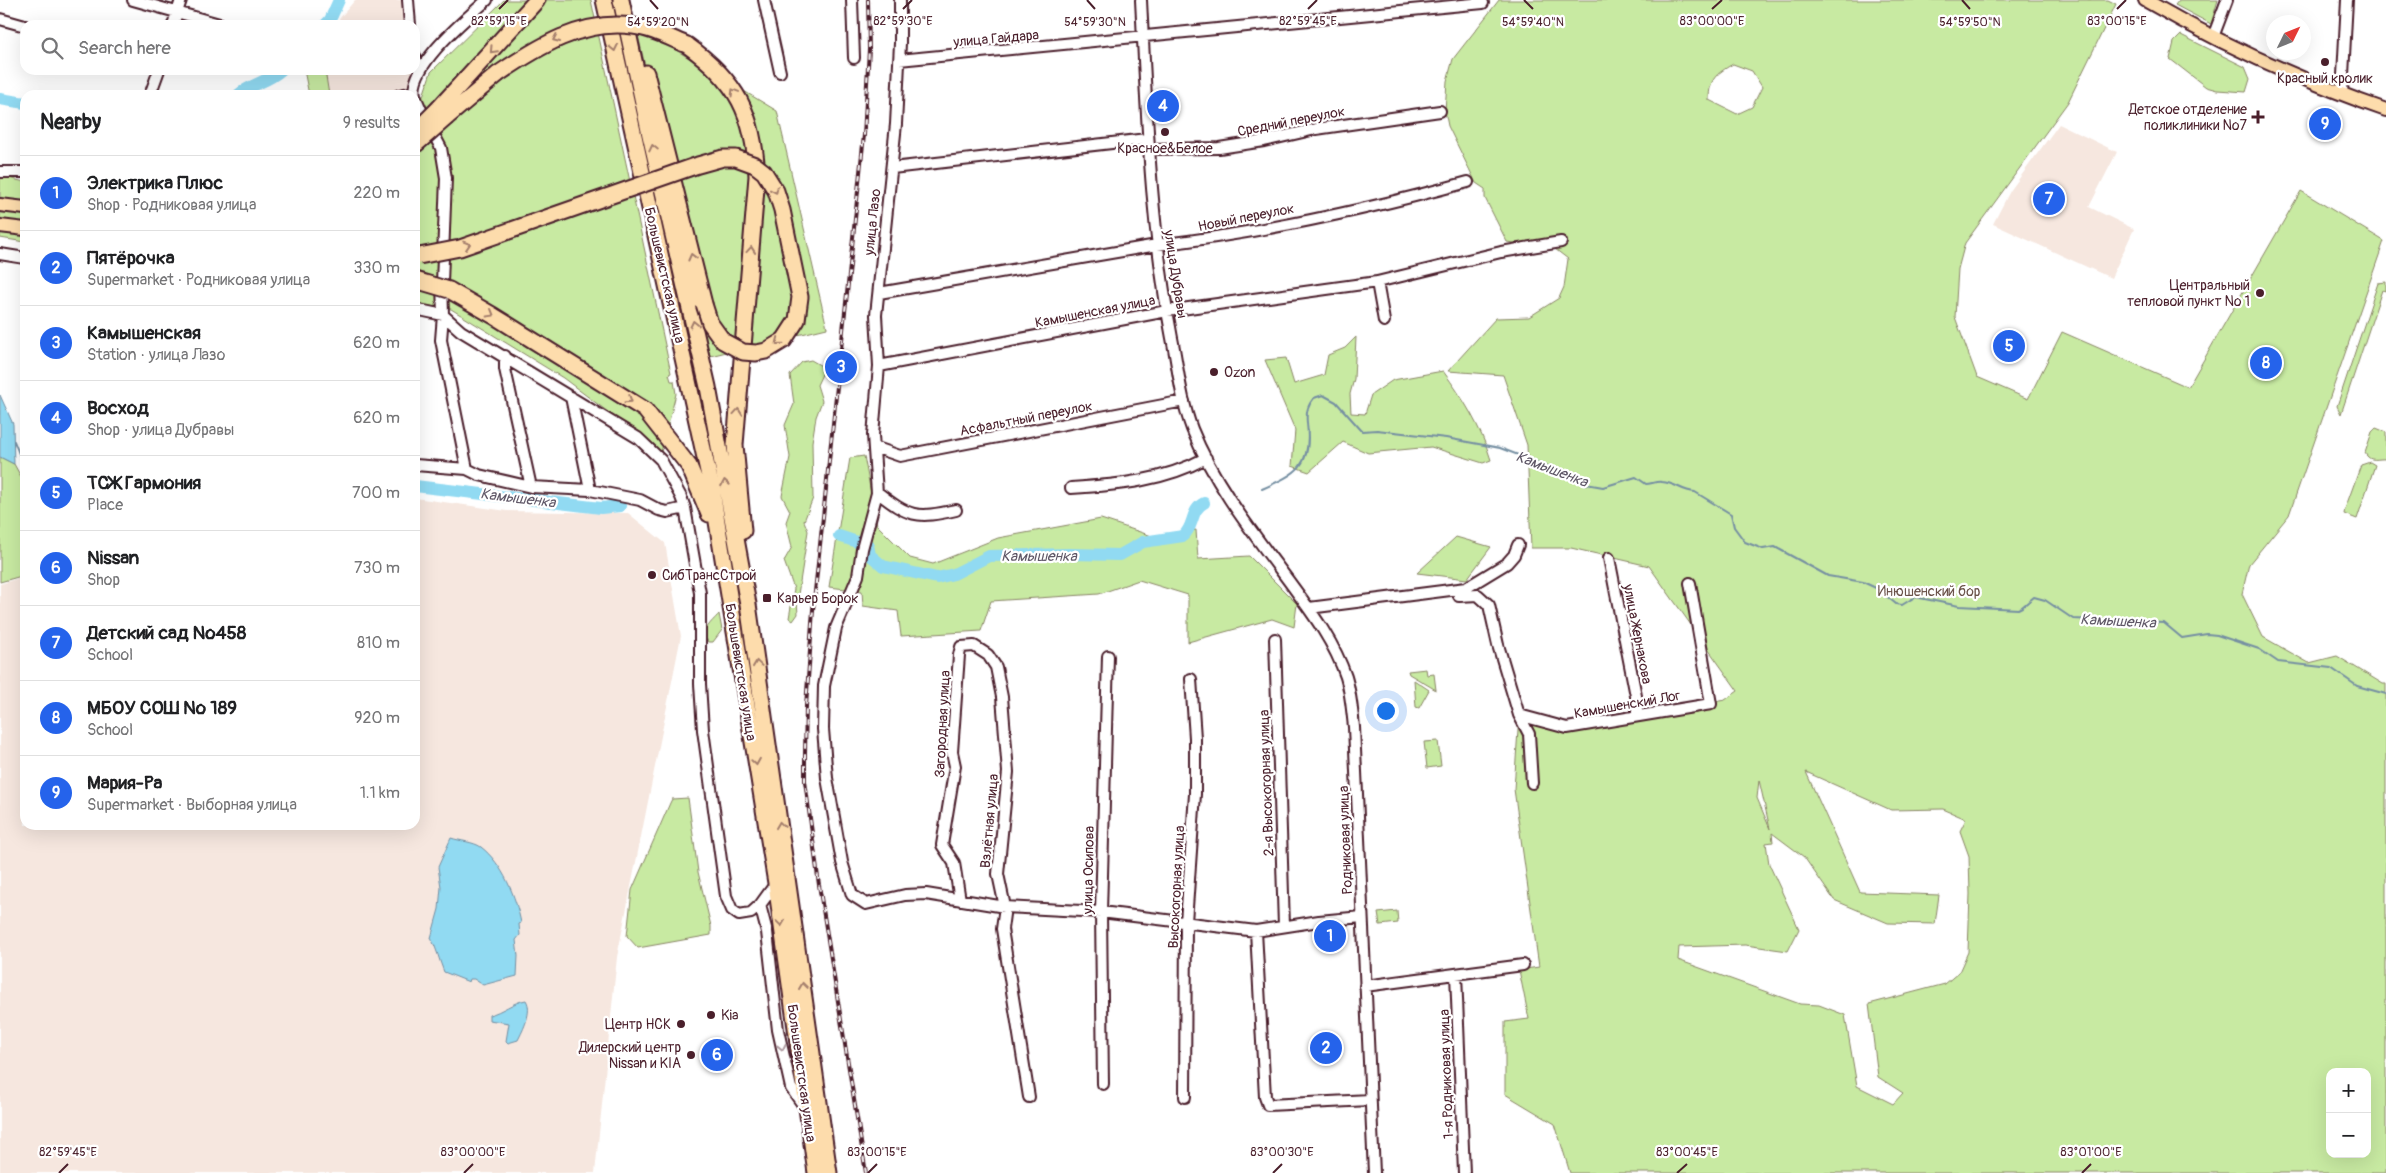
<!DOCTYPE html>
<html lang="en">
<head>
<meta charset="utf-8">
<style>
  body { margin:0; font-family:Pangolin,sans-serif; background:#f6f6f6; color:#202124 }
  .controls { position:absolute; right:15px; bottom:15px; display:grid; overflow:hidden; border-radius:10px; box-shadow:0 5px 20px #0002 }
  .controls button { width:45px; height:45px; display:grid; place-items:center; padding:0; border:0; border-bottom:1px solid #e0e0e0; background:#fff; color:#202124; font:25px sans-serif }
  .compass { position:absolute; left:2266px; top:15px; width:45px; height:45px; border-radius:50%; background:#fff; box-shadow:0 5px 20px #0002; rotate:47deg }
  .you { position:absolute; left:1385px; top:710px; width:18px; height:18px; margin:-12px; border:4px solid #fff; border-radius:50%; background:#1a73e8; box-shadow:0 0 0 8px #1a73e833 }
  .badge { display:grid; place-items:center; width:32px; height:32px; border-radius:50%; background:#2563eb; color:#fff; font-size:16px; font-weight:700 }
  .pin { position:absolute; translate:-50% -50%; border:2px solid #fff; box-shadow:0 1px 5px #0006 }
  .list { margin:0; padding:0; list-style:none }
  h2 { display:flex; justify-content:space-between; align-items:center; height:65px; margin:0; padding:0 20px; font-size:21px }
  h2 small { font-size:16px; font-weight:400; color:#757577 }
  .list li { display:grid; grid-template-columns:32px 1fr auto; gap:15px; align-items:center; box-sizing:border-box; height:75px; padding:0 20px; border-top:1px solid #e0e0e0 }
  .list b { display:block; font-size:19px; white-space:nowrap }
  .list p { margin:0; font-size:16px; white-space:nowrap; color:#757577 }
  .list em { font-size:16px; font-style:normal; color:#757577 }
  .icon { flex:none; width:28px; height:28px; fill:none; stroke:currentColor; stroke-width:2; stroke-linecap:round; stroke-linejoin:round }
  .map { position:relative; flex:none; width:2386px; height:1173px; overflow:hidden }
  .search { position:absolute; background:#fff; box-shadow:0 5px 20px #0002; left:20px; top:20px; width:400px; height:55px; display:flex; align-items:center; gap:12px; box-sizing:border-box; padding:0 18px; border-radius:15px; color:#757577; font-size:19px }
  .panel { position:absolute; background:#fff; box-shadow:0 5px 20px #0002; left:20px; top:90px; width:400px; height:740px; border-radius:15px }
  .map>svg:first-child { display:block }
  .built { fill:#f6e7df }
  .green { fill:#c8eaa2; stroke:#898466; fill-rule:evenodd }
  .water { fill:#91daf2; stroke:#758fa2 }
  .lines { fill:none; stroke-linecap:round; stroke-linejoin:round }
  .stream { stroke:#758fa2; stroke-width:2 }
  .river { stroke:#91daf2; stroke-width:12 }
  .minor-casing { stroke:#4a1f2b; stroke-width:14 }
  .major-casing { stroke:#4a1f2b; stroke-width:16 }
  .highway-casing { stroke:#4a1f2b; stroke-width:19 }
  .minor { stroke:#fff; stroke-width:10 }
  .major { stroke:#fddcac; stroke-width:12 }
  .highway { stroke:#fddcac; stroke-width:15 }
  .rail-casing { stroke:#4a1f2b; stroke-width:4 }
  .rail { stroke:#fff; stroke-width:2; stroke-dasharray:5.5; stroke-linecap:butt }
  .highway-bridge-casing { stroke:#4a1f2b; stroke-width:19; stroke-linecap:butt }
  .highway-bridge { stroke:#fddcac; stroke-width:15 }
  .oneway { stroke:#a47e6c }
  .oneway2 { stroke:#ae9aa0 }
  .ticks { fill:none; stroke:#4a1f2b; stroke-width:2 }
  .poi-dot { fill:#4a1f2b; stroke:#fff; stroke-width:2 }
  .labels { text-anchor:middle; stroke-width:4.5; stroke-linejoin:round; paint-order:stroke }
  .street-label { font-size:14px; fill:#4a1f2b; stroke:#fff }
  .poi-label { font-size:14px; fill:#4a1f2b; stroke:#fff; text-anchor:end }
  .park-label { font-size:14px; fill:#6a5249; stroke:#fff }
  .water-label { font-size:15px; font-style:italic; fill:#5f5767; stroke:#fff }
  .ticks-label { font-size:12px; text-anchor:middle; fill:#4a1f2b; stroke:#fff; stroke-width:4.5; stroke-linejoin:round; paint-order:stroke }
</style>
</head>
<body>
<div class="map">
<svg width="2386" height="1173" viewBox="0 0 2386 1173">
  <rect width="100%" height="100%" fill="#fff"/>
  <filter id="ink" filterUnits="userSpaceOnUse"><feTurbulence type="fractalNoise" baseFrequency=".02" numOctaves="2"/><feDisplacementMap in="SourceGraphic" scale="10" xChannelSelector="R" yChannelSelector="G"/><feConvolveMatrix kernelMatrix="1 2 1 2 8 2 1 2 1" color-interpolation-filters="sRGB"/></filter>
  <g filter="url(#ink)">
    <path class="built" d="M355,0H408L411,25H334Z
      M305,70H415L418,78L411,87L382,95H312Z
      M2059,124L2117,152L2089,207L2134,229L2111,278L1993,224L2010,191Z
      M415,498L507,511L628,513L665,543L681,636L617,957L595,1173H0V584L25,576V825H415Z"/>
    <path class="green" d="M504,0H591L671,373L669,374L671,381H674L676,394L661,452L563,378L451,309L415,304V120L431,72Z
      M1499,0H2108L2116,4L2068,102L1965,243L1958,269L1955,317L1977,377L2028,399L2062,332L2188,387L2301,191L2384,241L2289,515L2249,564L2242,594L2263,637L2309,663L2337,656L2383,684H2386V1173H1570L1555,1124L1505,1094V1022L1529,1019L1519,970L1539,967L1514,789L1519,715L1567,728L1725,700L1738,691L1649,566L1571,548H1531L1527,445L1503,375L1448,371L1496,318L1529,317L1559,298L1564,287L1568,259L1555,249L1507,242L1485,198V189L1476,183L1448,126L1445,111L1447,81L1453,59ZM1733,64L1752,71L1762,87L1752,107L1737,114L1709,100C1709,79 1716,74 1733,64ZM1806,772L1891,810L1943,809L1966,819L1960,831L1969,856L1970,894L1968,952L1959,972L1945,984L1869,1004L1878,1077L1903,1093L1893,1104L1857,1086L1845,1015L1819,1005L1800,1004L1678,960L1679,947L1745,945L1788,951L1799,929L1769,864L1766,843L1773,842L1772,833L1804,857L1834,900L1888,923L1935,924L1939,895L1860,892ZM1759,780L1770,829L1757,798ZM2330,1072H2367V1154H2330Z
      M2179,0H2218L2211,24L2175,5Z
      M636,26L777,111L827,328L710,356Z
      M2181,35L2245,67L2250,79L2246,92L2217,90L2206,87L2170,59L2174,42Z
      M304,70H325L329,95H309Z
      M0,176L25,182V242L0,238Z
      M2386,282V291L2382,290L2341,414L2337,406L2378,283Z
      M1356,337L1354,379L1350,394L1351,413L1365,414L1371,395L1393,380L1443,371C1463,398 1481,427 1491,460L1483,463L1431,447L1368,453L1343,442L1309,472L1292,466L1295,430L1265,360L1286,358L1294,384L1324,375L1328,355L1345,348Z
      M811,360L825,368L817,385L822,401L816,417L812,442L813,498L804,521L808,531L797,601L798,614L793,621L789,618L794,589L784,561L792,547L786,522L790,511L782,496L790,457L785,425L794,404L790,375L802,362Z
      M2376,428L2386,432V459C2378,458 2370,463 2365,453L2372,432Z
      M864,456L877,525L910,558L933,564L998,538L1101,519L1155,537L1196,530L1198,559L1249,556L1297,604L1294,627L1272,619L1188,642V595L1139,580L1099,594L991,601L981,631L901,636L898,611L863,606L862,591L829,587L850,458Z
      M0,457L14,464L25,484V575L0,582Z
      M2370,462L2375,465L2357,519L2344,514L2345,509L2361,465Z
      M1456,537L1491,547L1467,579L1417,573Z
      M719,614L722,630L713,642H708C701,629 711,623 719,614Z
      M1426,669L1427,675L1434,674L1436,690L1409,674L1408,671Z
      M1414,680L1429,690L1419,708L1416,707Z
      M1438,741L1441,766L1427,768L1424,742Z
      M688,798L698,872L711,926V935L638,948L627,936L632,890L670,803L672,799Z
      M1397,911L1398,923L1380,925L1378,913Z"/>
    <path class="water" d="M0,395L13,424L14,464L0,457Z
      M451,838C460,841 474,842 481,847C503,864 516,897 521,923L519,924L520,935L516,940L518,956L517,976L483,985L474,979H470L469,982L444,972C439,960 437,949 431,938L439,909L441,887L438,867Z
      M526,1000C533,1011 523,1030 518,1040L508,1043L506,1041L509,1023L489,1020V1015C502,1012 513,1002 526,1000Z"/>
    <g class="lines">
      <path class="stream" d="M14,441L25,469
        M1262,489C1298,473 1312,466 1307,423C1306,413 1307,406 1314,398L1323,395L1336,402L1362,431L1377,430L1446,438L1500,448L1547,466L1586,484L1603,487L1636,477L1646,484C1651,484 1656,481 1662,482C1676,483 1681,491 1695,492L1731,514L1734,527L1745,542L1763,549L1775,547L1828,576L1863,582L1878,589L1896,604L1902,605L1915,597L1959,606L2018,609L2022,607L2034,597L2045,600L2073,619L2164,623L2182,638L2207,634L2217,635L2259,649L2278,662L2331,668L2357,686L2386,694"/>
      <path class="river" d="M325,25L330,20L339,0
        M238,95C251,84 268,82 281,70
        M0,99L25,103
        M415,486L601,508L620,506
        M839,536L860,543
        M868,545L870,555L883,566L937,578L954,574L989,556L1069,554L1120,555L1143,542L1183,536C1195,526 1190,510 1204,503"/>
      <g class="minor-casing">
        <path id="minor" d="M133,0L223,25
          M408,0L410,25
          M764,0L780,72
          M852,0L854,58
          M900,0V43L896,124L876,315L879,366L873,435L877,493L862,549L858,576L836,628L824,686L823,729L827,778L842,862L852,895L866,904L905,895L926,894L1005,907L1101,912L1256,931L1319,921L1362,917
          M1141,0C1147,115 1150,224 1172,338C1178,368 1181,400 1192,429C1214,484 1253,533 1288,580C1310,610 1334,641 1346,677C1351,693 1352,710 1354,727L1374,1173
          M0,19L25,26
          M173,25L181,0
          M2213,37L2227,0
          M415,56L419,70
          M899,60L1483,3
          M2342,94L2347,0
          M150,95L159,70
          M399,95L414,92
          M415,95C408,66 467,18 487,0
          M415,96L422,112L441,148L446,178L442,283L443,315L461,331L638,438L661,460L681,497L685,508L700,593V684L703,730L726,896L732,910L739,915L751,913L760,905
          M1147,149L1219,148L1264,141L1316,129L1440,111
          M892,168L1147,139
          M0,172H25
          M0,254L25,258
          M1377,282L1384,321
          M879,293L1157,245C1261,233 1366,210 1468,182
          M415,309L443,315L441,340L467,469
          M505,356V369L531,487
          M879,366L1167,311L1377,282L1501,252L1561,242
          M571,397L590,490
          M874,447L900,456L1184,401
          M415,465L467,469L479,475L531,487L590,490L640,500L659,510L667,512L685,508
          M1071,488C1118,485 1164,481 1206,458
          M877,492C909,517 916,519 956,510
          M1609,558L1637,701V716
          M1458,589L1459,596L1478,595L1489,605L1498,645L1519,715L1529,734L1532,783
          M1309,608L1466,588L1507,563L1514,555L1518,545
          M1275,639L1284,926
          M1519,715L1567,728L1711,704L1690,583
          M776,883L760,905L767,932L778,1030L791,1088L806,1109
          M960,900L954,863L942,845L955,766L952,752L959,655L961,647L974,646L988,655L996,667L1002,697L1008,772L998,874L1005,907L1002,929L1029,1097
          M1256,931L1265,1097L1268,1105L1370,1100
          M1456,974L1464,1173
          M1365,986L1523,965
          M1103,1084L1101,912L1108,656
          M1185,1097L1186,922L1195,794V738L1191,679"/>
      </g>
      <g class="major-casing">
        <path id="major" d="M2145,0C2221,44 2302,81 2386,110
          M0,205L25,208
          M0,226L25,229"/>
      </g>
      <g class="highway-casing">
        <path id="highway" d="M604,0L711,485L776,883L816,1173
          M621,0L650,135L708,387L748,604L829,1173
          M687,45C737,81 754,114 757,176L735,445L743,531
          M646,73L704,304
          M439,108L537,0
          M447,117L498,74
          M449,290L494,316L645,410L689,466L709,514"/>
      </g>
      <use href="#minor" class="minor"/>
      <use href="#major" class="major"/>
      <use href="#highway" class="highway"/>
      <g class="rail-casing">
        <path id="rail" d="M866,1173L819,885L805,781V753L806,706L813,610L864,135L869,49L868,0"/>
      </g>
      <use href="#rail" class="rail"/>
      <g class="highway-bridge-casing">
        <path id="highway-bridge" d="M498,74C538,47 582,19 633,26C652,28 670,38 687,45
          M415,132L439,108
          M415,145L447,117
          M419,256L460,248L698,165L723,158H736L755,165L764,172L776,191L782,210L800,297L797,320L784,340L766,351L756,353L743,352L723,341L710,323L704,304
          M415,280L449,290"/>
      </g>
      <use href="#highway-bridge" class="highway-bridge"/>
    </g>
    <defs><path id="oneway-chevron" d="M-2-3.5L2.5 0L-2 3.5" fill="none" stroke-width="1.6" stroke-linecap="round" stroke-linejoin="round" transform="scale(1.25)"/></defs>
    <g class="oneway">
      <use href="#oneway-chevron" transform="translate(556 39) rotate(155)"/>
      <use href="#oneway-chevron" transform="translate(614 48) rotate(78)"/>
      <use href="#oneway-chevron" transform="translate(493 50) rotate(133)"/>
      <use href="#oneway-chevron" transform="translate(734 92) rotate(-121)"/>
      <use href="#oneway-chevron" transform="translate(653 148) rotate(-103)"/>
      <use href="#oneway-chevron" transform="translate(775 190) rotate(65)"/>
      <use href="#oneway-chevron" transform="translate(467 245) rotate(-18)"/>
      <use href="#oneway-chevron" transform="translate(751 250) rotate(-85)"/>
      <use href="#oneway-chevron" transform="translate(692 257) rotate(-104)"/>
      <use href="#oneway-chevron" transform="translate(491 314) rotate(30)"/>
      <use href="#oneway-chevron" transform="translate(694 324) rotate(-103)"/>
      <use href="#oneway-chevron" transform="translate(779 342) rotate(141)"/>
      <use href="#oneway-chevron" transform="translate(629 400) rotate(33)"/>
      <use href="#oneway-chevron" transform="translate(738 412) rotate(-85)"/>
      <use href="#oneway-chevron" transform="translate(725 483) rotate(-100)"/>
      <use href="#oneway-chevron" transform="translate(757 664) rotate(-98)"/>
      <use href="#oneway-chevron" transform="translate(756 762) rotate(81)"/>
      <use href="#oneway-chevron" transform="translate(780 825) rotate(-98)"/>
      <use href="#oneway-chevron" transform="translate(781 923) rotate(82)"/>
      <use href="#oneway-chevron" transform="translate(803 986) rotate(-98)"/>
    </g>
    <use class="oneway2" href="#oneway-chevron" transform="translate(782 1047) rotate(78)"/>
  </g>
  <path class="ticks" d="M650,0L658,9M1087,0L1095,9M1524,0L1533,9M1962,0L1970,9M499,9L508,0M903,9L912,0M1308,9L1317,0M1712,9L1722,0M2117,9L2126,0M59,1173L68,1164M464,1173L473,1164M868,1173L877,1164M1273,1173L1282,1164M1677,1173L1687,1164M2082,1173L2091,1164"/>
  <g class="poi-dot">
    <circle cx="2325" cy="62" r="5"/>
    <path d="M2255.5 109.5h5v5h5v5h-5v5h-5v-5h-5v-5h5z"/>
    <circle cx="1165" cy="132" r="5"/>
    <circle cx="2260" cy="293" r="5"/>
    <circle cx="1214" cy="372" r="5"/>
    <circle cx="652" cy="575" r="5"/>
    <rect x="762" y="593" width="10" height="10" rx="2.5"/>
    <circle cx="711" cy="1015" r="5"/>
    <circle cx="681" cy="1024" r="5"/>
    <circle cx="691" cy="1055" r="5"/>
  </g>
  <g class="labels">
    <g class="street-label">
      <text transform="translate(996 38) rotate(-5)" y="5">улица Гайдара</text>
      <text transform="translate(1291 121) rotate(-11)" y="5">Средний переулок</text>
      <text transform="translate(1246 217) rotate(-11)" y="5">Новый переулок</text>
      <text transform="translate(872 222) rotate(-84)" y="5">улица Лазо</text>
      <text transform="translate(1176 274) rotate(81)" y="5">улица Дубравы</text>
      <text transform="translate(665 275) rotate(77)" y="5">Большевистская улица</text>
      <text transform="translate(1095 311) rotate(-11)" y="5">Камышенская улица</text>
      <text transform="translate(1026 418) rotate(-11)" y="5">Асфальтный переулок</text>
      <text transform="translate(1638 634) rotate(79)" y="5">улица Жернакова</text>
      <text transform="translate(741 672) rotate(81)" y="5">Большевистская улица</text>
      <text transform="translate(1627 704) rotate(-10)" y="5">Камышенский Лог</text>
      <text transform="translate(942 724) rotate(-87)" y="5">Загородная улица</text>
      <text transform="translate(1266 783) rotate(-92)" y="5">2-я Высокогорная улица</text>
      <text transform="translate(989 821) rotate(-85)" y="5">Взлётная улица</text>
      <text transform="translate(1345 840) rotate(-92)" y="5">Родниковая улица</text>
      <text transform="translate(1088 870) rotate(-89)" y="5">улица Осипова</text>
      <text transform="translate(1176 887) rotate(-87)" y="5">Высокогорная улица</text>
      <text transform="translate(802 1073) rotate(82)" y="5">Большевистская улица</text>
      <text transform="translate(1446 1074) rotate(-92)" y="5">1-я Родниковая улица</text>
    </g>
    <g class="poi-label">
      <text x="2325" y="83" text-anchor="middle">Красный кролик</text>
      <text x="2247" y="114">Детское отделение<tspan x="2247" dy="16">поликлиники №7</tspan></text>
      <text x="1165" y="153" text-anchor="middle">Красное&amp;Белое</text>
      <text x="2250" y="290">Центральный<tspan x="2250" dy="16">тепловой пункт № 1</tspan></text>
      <text x="1224" y="377" text-anchor="start">Ozon</text>
      <text x="662" y="580" text-anchor="start">СибТрансСтрой</text>
      <text x="777" y="603" text-anchor="start">Карьер Борок</text>
      <text x="721" y="1020" text-anchor="start">Kia</text>
      <text x="671" y="1029">Центр НСК</text>
      <text x="681" y="1052">Дилерский центр<tspan x="681" dy="16">Nissan и KIA</tspan></text>
    </g>
    <g class="park-label">
      <text x="1929" y="596">Инюшенский бор</text>
    </g>
    <g class="water-label">
      <text transform="translate(1552 469) rotate(21)" y="5">Камышенка</text>
      <text transform="translate(518 498) rotate(7)" y="5">Камышенка</text>
      <text x="1039" y="561">Камышенка</text>
      <text transform="translate(2118 621) rotate(3)" y="5">Камышенка</text>
    </g>
  </g>
  <g class="ticks-label">
    <text x="499" y="25">82°59'15"E</text>
    <text x="903" y="25">82°59'30"E</text>
    <text x="1308" y="25">82°59'45"E</text>
    <text x="1712" y="25">83°00'00"E</text>
    <text x="2117" y="25">83°00'15"E</text>
    <text x="658" y="26">54°59'20"N</text>
    <text x="1095" y="26">54°59'30"N</text>
    <text x="1533" y="26">54°59'40"N</text>
    <text x="1970" y="26">54°59'50"N</text>
    <text x="68" y="1156">82°59'45"E</text>
    <text x="473" y="1156">83°00'00"E</text>
    <text x="877" y="1156">83°00'15"E</text>
    <text x="1282" y="1156">83°00'30"E</text>
    <text x="1687" y="1156">83°00'45"E</text>
    <text x="2091" y="1156">83°01'00"E</text>
  </g>
</svg>
<div class="controls">
<button>+</button>
<button>−</button>
</div>
<svg class="compass" viewBox="-18 -18 36 36"><path d="M0-13l5 13h-10z" fill="#e53935"/><path d="M0 13l5-13h-10z" fill="#757577"/></svg>
<div class="you"></div>
<div class="pin badge" style="left:1330px;top:936px">1</div>
<div class="pin badge" style="left:1326px;top:1048px">2</div>
<div class="pin badge" style="left:841px;top:367px">3</div>
<div class="pin badge" style="left:1163px;top:106px">4</div>
<div class="pin badge" style="left:2009px;top:346px">5</div>
<div class="pin badge" style="left:717px;top:1055px">6</div>
<div class="pin badge" style="left:2049px;top:199px">7</div>
<div class="pin badge" style="left:2266px;top:363px">8</div>
<div class="pin badge" style="left:2325px;top:124px">9</div>
<div class="search"><svg class="icon" aria-label="search" viewBox="0 0 24 24"><circle cx="10" cy="10" r="6"/><path d="M15 15l6 6"/></svg>Search here</div>
<section class="panel">
<h2>Nearby<small>9 results</small></h2>
<ul class="list">
<li><span class="badge">1</span><div><b>Электрика Плюс</b><p>Shop · Родниковая улица</p></div><em>220 m</em></li>
<li><span class="badge">2</span><div><b>Пятёрочка</b><p>Supermarket · Родниковая улица</p></div><em>330 m</em></li>
<li><span class="badge">3</span><div><b>Камышенская</b><p>Station · улица Лазо</p></div><em>620 m</em></li>
<li><span class="badge">4</span><div><b>Восход</b><p>Shop · улица Дубравы</p></div><em>620 m</em></li>
<li><span class="badge">5</span><div><b>ТСЖ Гармония</b><p>Place</p></div><em>700 m</em></li>
<li><span class="badge">6</span><div><b>Nissan</b><p>Shop</p></div><em>730 m</em></li>
<li><span class="badge">7</span><div><b>Детский сад №458</b><p>School</p></div><em>810 m</em></li>
<li><span class="badge">8</span><div><b>МБОУ СОШ № 189</b><p>School</p></div><em>920 m</em></li>
<li><span class="badge">9</span><div><b>Мария-Ра</b><p>Supermarket · Выборная улица</p></div><em>1.1 km</em></li>
</ul>
</section>
</div>
</body>
</html>
